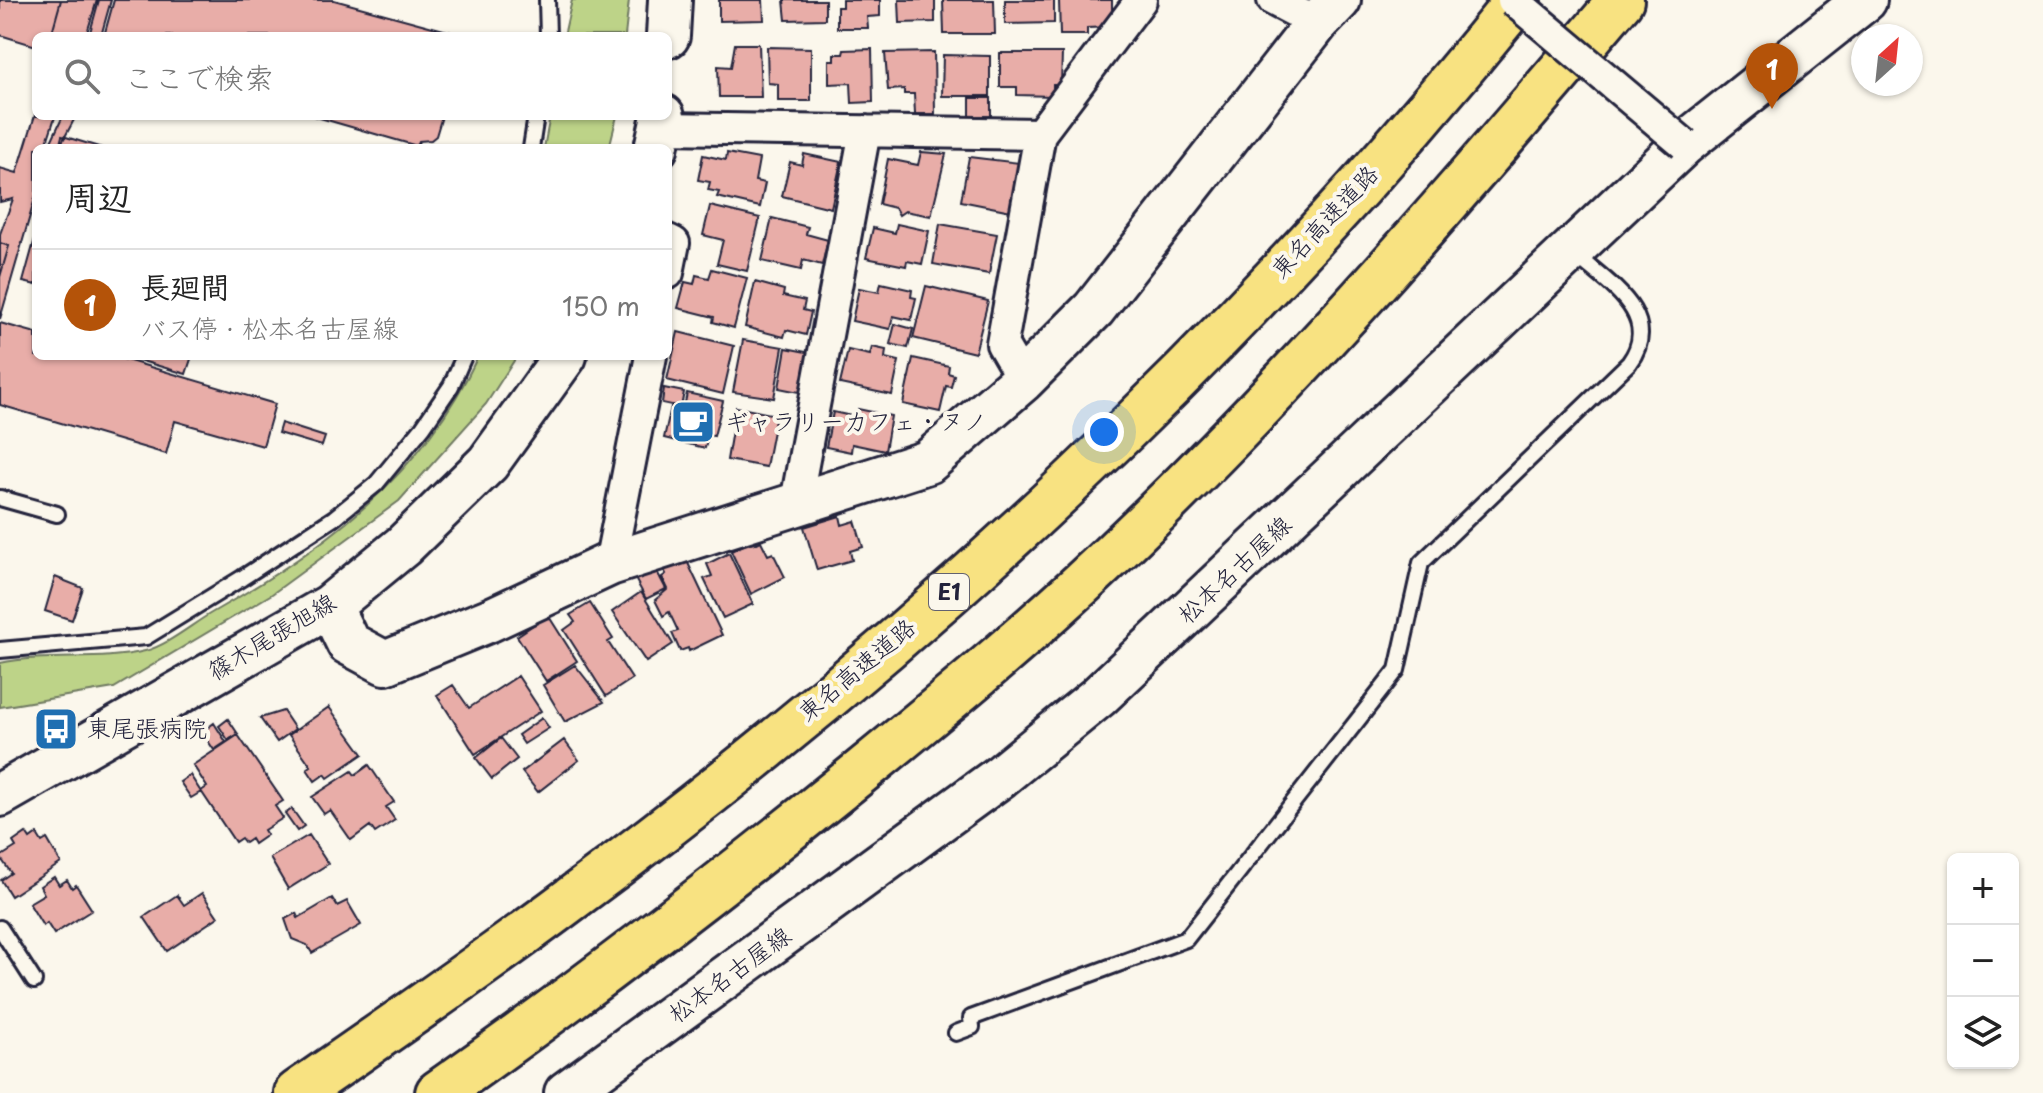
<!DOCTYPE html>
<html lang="ja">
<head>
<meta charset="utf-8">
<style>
  body { margin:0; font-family:"Playpen Sans","Klee One",sans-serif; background:#f6f6f6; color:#222 }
  .controls { position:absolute; right:24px; bottom:24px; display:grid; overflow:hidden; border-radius:12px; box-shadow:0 2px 6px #0004 }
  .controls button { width:72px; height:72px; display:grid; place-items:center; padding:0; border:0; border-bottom:2px solid #e0e0e0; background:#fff; color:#222; font:40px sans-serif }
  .compass { position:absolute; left:1851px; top:24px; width:72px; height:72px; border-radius:50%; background:#fff; box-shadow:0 2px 6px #0004; rotate:27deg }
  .you { position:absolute; left:1104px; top:432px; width:28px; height:28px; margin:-20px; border:6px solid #fff; border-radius:50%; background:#1a73e8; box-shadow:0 0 0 12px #1a73e833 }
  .badge { display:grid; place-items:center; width:52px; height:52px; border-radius:50%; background:#b45309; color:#fff; font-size:26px; font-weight:700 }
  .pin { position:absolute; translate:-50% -66px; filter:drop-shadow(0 2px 4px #0008) }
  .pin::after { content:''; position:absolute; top:42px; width:28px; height:24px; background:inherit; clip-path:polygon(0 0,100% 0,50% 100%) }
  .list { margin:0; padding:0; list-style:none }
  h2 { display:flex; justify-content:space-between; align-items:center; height:104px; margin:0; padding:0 32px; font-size:34px }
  h2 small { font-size:26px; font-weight:400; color:#767676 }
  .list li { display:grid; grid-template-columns:52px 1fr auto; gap:24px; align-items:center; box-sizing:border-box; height:112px; padding:0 32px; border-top:2px solid #e0e0e0 }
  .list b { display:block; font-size:30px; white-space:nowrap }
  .list p { margin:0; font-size:26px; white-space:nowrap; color:#767676 }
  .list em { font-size:26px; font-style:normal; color:#767676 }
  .icon { flex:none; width:44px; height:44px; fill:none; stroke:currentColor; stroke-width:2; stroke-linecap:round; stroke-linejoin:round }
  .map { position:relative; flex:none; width:2043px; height:1093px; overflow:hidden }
  .search { position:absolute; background:#fff; box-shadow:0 2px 6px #0004; left:32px; top:32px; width:640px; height:88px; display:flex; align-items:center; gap:20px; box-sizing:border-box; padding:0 28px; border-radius:12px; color:#767676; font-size:30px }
  .panel { position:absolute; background:#fff; box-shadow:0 2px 6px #0004; left:32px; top:144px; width:640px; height:216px; border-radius:12px }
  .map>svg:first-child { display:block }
  .green { fill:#bdd388; stroke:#707a62; stroke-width:2 }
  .building { fill:#e8ada8; stroke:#22223b; stroke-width:2 }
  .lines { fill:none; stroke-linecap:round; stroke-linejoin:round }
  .lane-casing { stroke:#22223b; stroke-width:20 }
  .street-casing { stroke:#22223b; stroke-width:36 }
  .secondary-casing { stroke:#22223b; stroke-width:48 }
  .highway-casing { stroke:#22223b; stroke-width:50 }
  .lane { stroke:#fbf7ec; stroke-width:14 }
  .street { stroke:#fbf7ec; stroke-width:30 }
  .secondary { stroke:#fbf7ec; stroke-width:42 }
  .highway { stroke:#f8e281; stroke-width:44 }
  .street-bridge-casing { stroke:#22223b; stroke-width:36; stroke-linecap:butt }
  .street-bridge { stroke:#fbf7ec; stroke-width:30 }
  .labels { text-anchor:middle; stroke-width:8; stroke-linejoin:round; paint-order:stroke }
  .shield { fill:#fbf7ec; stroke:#636270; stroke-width:2 }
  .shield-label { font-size:22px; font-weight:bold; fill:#22223b }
  .street-label { font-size:24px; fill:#22223b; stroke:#fbf7ec }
  .poi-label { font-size:24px; fill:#22223b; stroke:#fbf7ec; text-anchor:start }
</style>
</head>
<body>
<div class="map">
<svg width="2043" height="1093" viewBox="0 0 2043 1093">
  <rect width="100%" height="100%" fill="#fbf7ec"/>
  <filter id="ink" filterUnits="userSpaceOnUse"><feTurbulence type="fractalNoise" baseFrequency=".0125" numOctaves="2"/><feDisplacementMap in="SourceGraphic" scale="16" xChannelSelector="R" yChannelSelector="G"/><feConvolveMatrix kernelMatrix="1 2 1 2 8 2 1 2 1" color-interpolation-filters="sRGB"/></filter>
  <g filter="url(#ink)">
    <path class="green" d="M572,0H629L625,36H564Z
      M550,116H617L609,148H544Z
      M478,356H517L486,404L399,501L272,594L114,688L0,707V663C47,653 101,662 145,651C168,645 192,624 213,612C326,548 422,476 478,356Z"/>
    <path class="building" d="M0,0H61L51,36H36V46L0,35Z
      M61,0H97L86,36H51Z
      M99,0H111L101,36H89Z
      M114,0H334L451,32L450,36H104Z
      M719,0H763L764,20L719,21Z
      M784,0H825V19L786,20Z
      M842,0H880V16L867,17L868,28H837V7H842Z
      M899,0H935V22L900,23Z
      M943,0H994L995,34H944Z
      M1005,0H1054V23L1005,24Z
      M1059,0H1112V27L1087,28V35H1060Z
      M735,44H759L761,97H719L718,66L731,67Z
      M767,47L811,48V101H778V84L768,83Z
      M872,49L873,102L852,103L851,83L829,84V60H834V54H843L844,50Z
      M934,52L935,114H915L914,94H904V89L888,90L885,53Z
      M1000,53H1062L1061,85H1053V96L1017,95V87H1000Z
      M943,55L990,56V96H942Z
      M970,98H991V116H970Z
      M36,112V116H62L55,117L45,148H36V195L0,319V277L9,246L0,243V234L13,199L0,202V168L17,173Z
      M63,116H76L59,148H48Z
      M313,116H442L436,136L431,140L419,141L417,146Z
      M62,136L66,137L102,148H59Z
      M921,152L946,154L931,216L905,211L899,215L895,208L879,204L888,159L918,165Z
      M727,153L759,159L755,181L765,183L760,207L717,197L719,192L708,190L710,182L698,180L703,155L726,160Z
      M804,154L841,162L831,208L782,196L790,162L802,165Z
      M969,157L1020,163L1011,211L961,201Z
      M710,206L760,218L747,271L717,264L723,240L703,235Z
      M772,218L808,227L806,234L828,240L822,265L803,260L801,270L762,261Z
      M897,224L929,231L922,264L907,261L906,266L866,258L873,228L895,233Z
      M940,224L997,234L989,274L933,264Z
      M36,235V285L23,282Z
      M0,243L9,246L0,277Z
      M712,269L747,278L734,328L713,322L714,317L678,308L685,282L694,284L696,275L709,278Z
      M755,282L784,290L783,296L805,301L803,310L811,312L806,335L786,330L784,337L745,327Z
      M881,283L912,290L911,297L916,298L911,320L893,316L890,329L852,321L859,288L879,292Z
      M926,286L988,301L975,353L913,338Z
      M0,323L36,333V356H113L275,404L263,446L175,421L166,454L0,405Z
      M895,324L913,329L908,348L890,344Z
      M678,332L734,346L723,394L667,380Z
      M743,340L783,347L774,398L733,392Z
      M872,347L886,350L885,358L899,361L892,395L840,384L848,350L870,355Z
      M786,348L811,353L804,393L779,388Z
      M125,356H192L186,374Z
      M913,358L949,366L948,373L954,375L951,387L946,386L940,412L903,404Z
      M664,388L684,392L681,407L662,403Z
      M687,393L723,401L714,436L708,435L705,448L664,438L671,407L684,408Z
      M736,407L776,415L766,467L727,460Z
      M858,409L891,416L885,451L852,444L851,452L826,447L833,412L856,417Z
      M281,423L325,437L322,446L278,433Z
      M840,516L842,525L855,521L863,547L850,551L852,560L817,570L804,527Z
      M754,540L755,544L761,541L768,555L773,553L785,577L751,594L731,551Z
      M729,553L753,604L723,618L704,579L712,576L707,564Z
      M687,561L722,635L689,651L688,648L680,651L672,633L678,631L669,612L663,616L655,600L668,589L662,577L666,574L663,568Z
      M653,564L666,589L646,599L633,575Z
      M55,577L83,588L72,620L45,611Z
      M641,592L673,644L646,662L612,612Z
      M590,603L613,639L608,642L632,679L606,696L564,630L575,622L570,615Z
      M548,615L577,661L546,681L517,636Z
      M575,665L604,702L565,722L543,685Z
      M518,676L541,711L475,754L437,695L453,685L469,708Z
      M329,707L363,754L328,778L325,774L315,781L307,769L311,766L289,735Z
      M283,711L295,729L277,742L260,718Z
      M542,718L549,728L524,744L518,735Z
      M228,719L238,734L228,740L219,726Z
      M214,723L226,742L214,750L202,732Z
      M238,735L283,801L275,806L283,818L264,830L267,835L254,844L251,839L245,843L241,838L235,842L201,791L207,787L193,765Z
      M501,738L517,759L492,779L476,758Z
      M564,740L579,760L538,792L522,772Z
      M369,765L394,802L386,807L395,820L375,833L370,826L351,840L330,810L324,814L312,797L352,771L355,775Z
      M190,775L201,792L191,798L180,782Z
      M292,809L304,826L297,831L285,814Z
      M26,833L30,839L37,834L42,842L47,839L61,863L11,896L1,880L11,873L0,857L16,847L13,842Z
      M309,835L328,864L288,889L270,858Z
      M54,877L59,885L67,880L72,888L76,885L92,910L54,934L47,923L43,926L29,903L44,894L40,886Z
      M202,893L218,917L167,951L144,917L177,895L184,905Z
      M332,898L337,906L347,901L361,925L312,953L307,945L292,939L285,919L296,913L298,918Z"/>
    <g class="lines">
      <g class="lane-casing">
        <path id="lane" d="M547,0L548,36
          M531,148L536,116
          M0,498L57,514
          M0,650L146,637L242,578L334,518L376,484L423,427L451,386L464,356
          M0,928L34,981
          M956,1033L972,1027L971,1018L1186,939L1397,670L1421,563L1629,363C1664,315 1607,283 1574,253"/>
      </g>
      <g class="street-casing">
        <path id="street" d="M1273,0L1317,23
          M662,128L1040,134
          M668,240L674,243L668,273
          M1023,380L1002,344L1040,134L1141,0
          M796,502L865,131
          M610,564L651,356"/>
      </g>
      <g class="secondary-casing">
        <path id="secondary" d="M668,36L670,0
          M656,148L663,116
          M330,606L348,643L385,663L490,620L610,564L928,462L1023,380L1094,309L1317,23L1339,0
          M0,795L330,606L403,546L488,463L565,356
          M566,1093L1001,776L1098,697L1684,144L1865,0"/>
      </g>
      <g class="highway-casing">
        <path id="highway" d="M297,1093C388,1030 479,968 567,902C918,643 1245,340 1518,0
          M438,1093C582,992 721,885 858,774C953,697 1047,619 1134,534C1308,366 1465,184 1621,0"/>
      </g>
      <use href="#lane" class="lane"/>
      <use href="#street" class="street"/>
      <use href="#secondary" class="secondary"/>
      <use href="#highway" class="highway"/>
      <g class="street-bridge-casing">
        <path id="street-bridge" d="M1513,0L1684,144"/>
      </g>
      <use href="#street-bridge" class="street-bridge"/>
    </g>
  </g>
  <defs>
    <g id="cafe-square" transform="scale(2.3)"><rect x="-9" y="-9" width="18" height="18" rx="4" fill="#1f6fb2" stroke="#fbf7ec"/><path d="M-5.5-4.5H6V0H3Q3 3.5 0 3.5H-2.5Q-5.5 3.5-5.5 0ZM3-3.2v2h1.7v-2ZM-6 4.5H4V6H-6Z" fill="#fff"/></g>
    <g id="bus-square" transform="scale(2.3)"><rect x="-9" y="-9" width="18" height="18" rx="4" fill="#1f6fb2" stroke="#fbf7ec"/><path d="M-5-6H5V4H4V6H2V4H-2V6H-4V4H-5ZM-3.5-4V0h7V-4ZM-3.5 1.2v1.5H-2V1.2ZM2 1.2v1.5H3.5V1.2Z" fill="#fff"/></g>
  </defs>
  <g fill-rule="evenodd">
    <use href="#cafe-square" x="693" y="422"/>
    <use href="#bus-square" x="56" y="729"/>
  </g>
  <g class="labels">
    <rect class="shield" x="929" y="574" width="40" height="36" rx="6"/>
    <g class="shield-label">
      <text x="949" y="600">E1</text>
    </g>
    <g class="street-label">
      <text transform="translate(1325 222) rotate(-47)" y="8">東名高速道路</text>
      <text transform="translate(1235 570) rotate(-43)" y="8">松本名古屋線</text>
      <text transform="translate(272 637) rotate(-31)" y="8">篠木尾張旭線</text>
      <text transform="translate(857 670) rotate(-40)" y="8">東名高速道路</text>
      <text transform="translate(730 975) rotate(-36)" y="8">松本名古屋線</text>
    </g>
    <g class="poi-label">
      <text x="724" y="430">ギャラリーカフェ・ヌノ</text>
      <text x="87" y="737">東尾張病院</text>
    </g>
  </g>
</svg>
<div class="controls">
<button>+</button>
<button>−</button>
<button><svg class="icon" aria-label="layers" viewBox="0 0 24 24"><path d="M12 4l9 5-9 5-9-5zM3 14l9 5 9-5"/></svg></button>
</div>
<svg class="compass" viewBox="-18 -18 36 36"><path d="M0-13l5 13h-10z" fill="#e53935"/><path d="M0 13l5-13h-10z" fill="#767676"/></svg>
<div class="you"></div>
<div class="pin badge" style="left:1772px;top:109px">1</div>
<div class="search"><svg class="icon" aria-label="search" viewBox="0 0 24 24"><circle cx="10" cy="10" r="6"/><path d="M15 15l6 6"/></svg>ここで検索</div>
<section class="panel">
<h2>周辺<small></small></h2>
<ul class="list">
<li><span class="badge">1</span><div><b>長廻間</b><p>バス停 · 松本名古屋線</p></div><em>150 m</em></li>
</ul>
</section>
</div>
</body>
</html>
